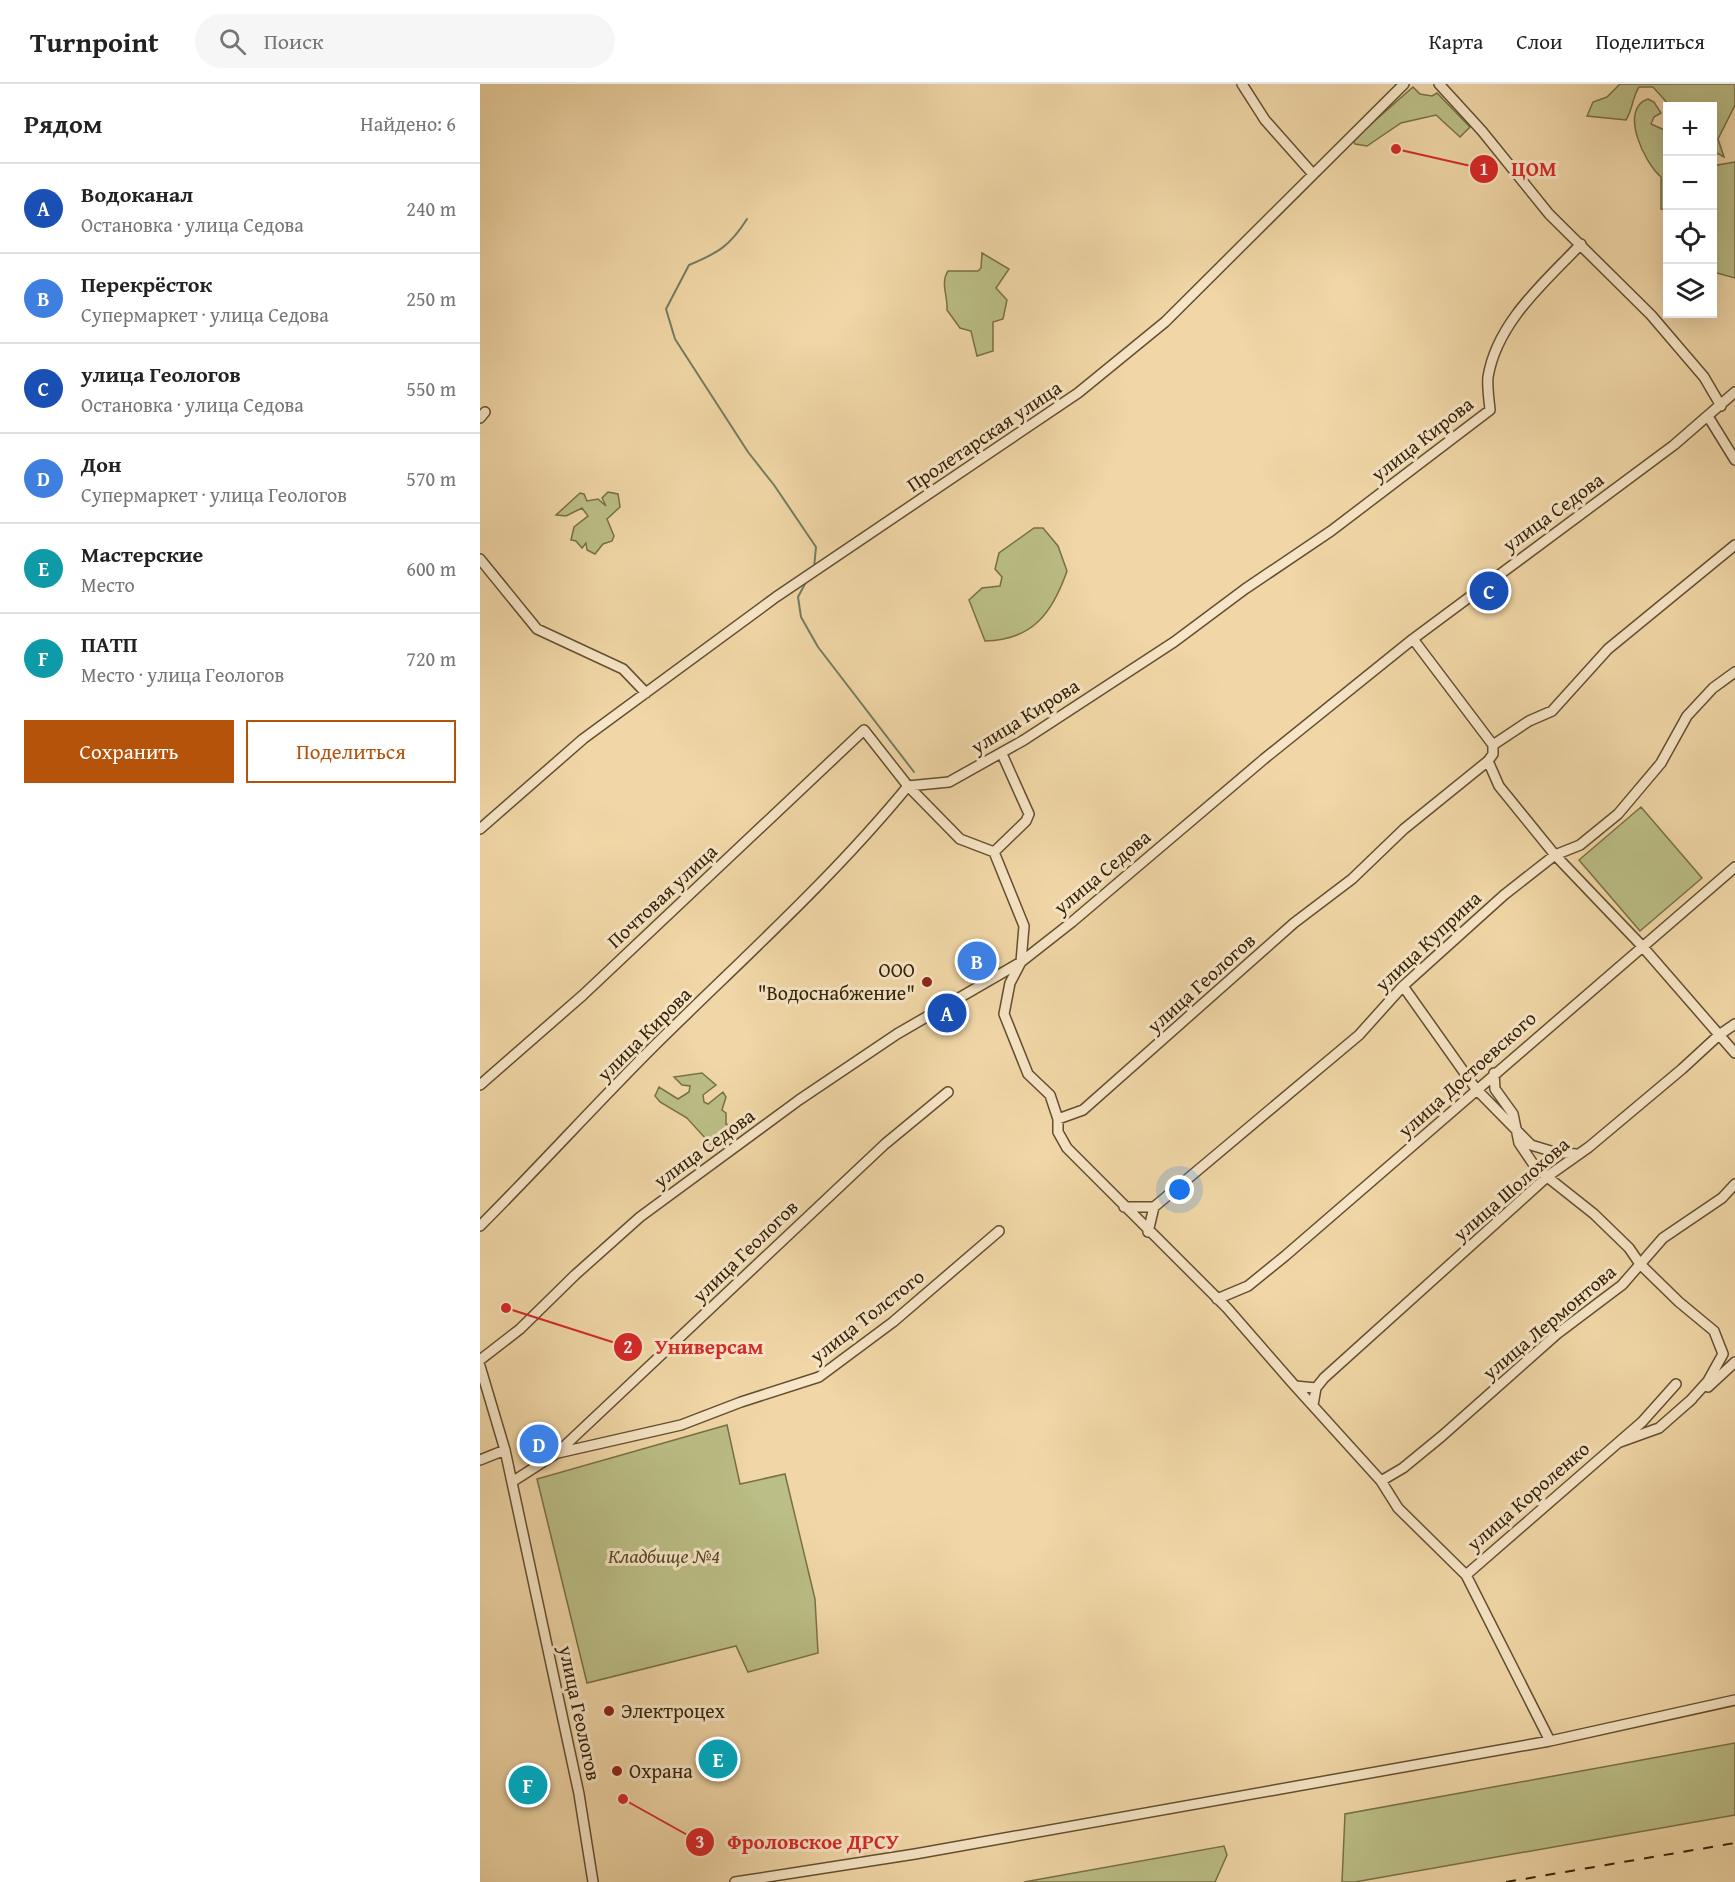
<!DOCTYPE html>
<html lang="ru">
<head>
<meta charset="utf-8">
<style>
  body { margin:0; font-family:"Gentium Book Plus",serif; background:#f6f6f6; color:#222 }
  .controls { position:absolute; right:18px; top:18px; display:grid; overflow:hidden; border-radius:0px; box-shadow:0 6px 24px #0002 }
  .controls button { width:54px; height:54px; display:grid; place-items:center; padding:0; border:0; border-bottom:2px solid #e0e0e0; background:#fff; color:#222; font:30px sans-serif }
  .you { position:absolute; left:700px; top:1106px; width:21px; height:21px; margin:-15px; border:4px solid #fff; border-radius:50%; background:#1a73e8; box-shadow:0 0 0 9px #1a73e833 }
  .badge { display:grid; place-items:center; width:39px; height:39px; border-radius:50%; background:#b45309; color:#fff; font-size:20px; font-weight:700 }
  .pin { position:absolute; translate:-50% -50%; border:3px solid #fff; box-shadow:0 2px 6px #0006 }
  .list { margin:0; padding:0; list-style:none }
  h2 { display:flex; justify-content:space-between; align-items:center; height:78px; margin:0; padding:0 24px; font-size:26px }
  h2 small { font-size:20px; font-weight:400; color:#767676 }
  .list li { display:grid; grid-template-columns:39px 1fr auto; gap:18px; align-items:center; box-sizing:border-box; height:90px; padding:0 24px; border-top:2px solid #e0e0e0 }
  .list b { display:block; font-size:22px; white-space:nowrap }
  .list p { margin:0; font-size:20px; white-space:nowrap; color:#767676 }
  .list em { font-size:20px; font-style:normal; color:#767676 }
  .actions { display:flex; gap:12px; padding:18px 24px }
  .actions a { flex:1; padding:14px 0; border:2px solid #b45309; border-radius:0px; text-align:center; font-size:21px; color:#b45309 }
  .actions .main { background:#b45309; color:#fff }
  .icon { flex:none; width:33px; height:33px; fill:none; stroke:currentColor; stroke-width:2; stroke-linecap:round; stroke-linejoin:round }
  .map { position:relative; flex:none; width:1255px; height:1798px; overflow:hidden }
  header { display:flex; align-items:center; gap:36px; box-sizing:border-box; height:84px; padding:0 30px; background:#fff; border-bottom:2px solid #e0e0e0 }
  header strong { font-size:28px }
  nav { display:flex; gap:33px; margin-inline-start:auto; font-size:21px }
  .search { width:420px; height:54px; background:#f6f6f6; display:flex; align-items:center; gap:15px; box-sizing:border-box; padding:0 21px; border-radius:33px; color:#767676; font-size:22px }
  main { display:flex }
  aside { flex:1; background:#fff }
  .map>svg:first-child { display:block }
  .green { fill:#bbbe86; stroke:#787047; stroke-width:1.5 }
  .lines { fill:none; stroke-linecap:round; stroke-linejoin:round }
  .stream { stroke:#727d64; stroke-width:2 }
  .minor-casing { stroke:#634f30; stroke-width:12 }
  .minor { stroke:#f6e5c6; stroke-width:9 }
  .rail { stroke:#342208; stroke-width:2; stroke-dasharray:10 10; stroke-linecap:butt }
  .poi-dot { fill:#8f2418; stroke:#f6e5c6; stroke-width:2 }
  .labels { text-anchor:middle; stroke-width:6; stroke-linejoin:round; paint-order:stroke }
  .street-label { font-size:20px; fill:#342208; stroke:#f6e5c6 }
  .poi-label { font-size:20px; fill:#342208; stroke:#f6e5c6; text-anchor:start }
  .park-label { font-size:20px; font-style:italic; fill:#564928; stroke:#f6e5c6 }
  .leader { fill:none; stroke:#d62828; stroke-width:2 }
  .callout-dot { fill:#d62828; stroke:#f6e5c6; stroke-width:2 }
  .mark-label { font-size:18px; text-anchor:middle; font-weight:bold; fill:#fff }
  .callout-label { font-size:21px; text-anchor:middle; font-weight:bold; fill:#d62828; stroke:#f6e5c6; stroke-width:6; stroke-linejoin:round; paint-order:stroke }
</style>
</head>
<body>
<header>
<strong>Turnpoint</strong>
<div class="search"><svg class="icon" aria-label="search" viewBox="0 0 24 24"><circle cx="10" cy="10" r="6"/><path d="M15 15l6 6"/></svg>Поиск</div>
<nav><a>Карта</a><a>Слои</a><a>Поделиться</a></nav>
</header>
<main>
<aside>
<h2>Рядом<small>Найдено: 6</small></h2>
<ul class="list">
<li><span class="badge" style="background:#1a4fb4">A</span><div><b>Водоканал</b><p>Остановка · улица Седова</p></div><em>240 m</em></li>
<li><span class="badge" style="background:#3f7fe0">B</span><div><b>Перекрёсток</b><p>Супермаркет · улица Седова</p></div><em>250 m</em></li>
<li><span class="badge" style="background:#1a4fb4">C</span><div><b>улица Геологов</b><p>Остановка · улица Седова</p></div><em>550 m</em></li>
<li><span class="badge" style="background:#3f7fe0">D</span><div><b>Дон</b><p>Супермаркет · улица Геологов</p></div><em>570 m</em></li>
<li><span class="badge" style="background:#0f9aa8">E</span><div><b>Мастерские</b><p>Место</p></div><em>600 m</em></li>
<li><span class="badge" style="background:#0f9aa8">F</span><div><b>ПАТП</b><p>Место · улица Геологов</p></div><em>720 m</em></li>
</ul>
<div class="actions"><a class="main">Сохранить</a><a>Поделиться</a></div>
</aside>
<div class="map">
<svg width="1255" height="1798" viewBox="0 0 1255 1798">
  <rect width="100%" height="100%" fill="#f1d7a7"/>
  <filter id="stains"><feTurbulence type="fractalNoise" baseFrequency=".00333" numOctaves="4"/><feColorMatrix values="0 0 0 0 .2 0 0 0 0 .09 0 0 0 0 .02 0 0 0 .5 -.17"/></filter>
  <radialGradient id="worn" r=".72"><stop offset=".6" stop-color="#630" stop-opacity="0"/><stop offset="1" stop-color="#630" stop-opacity=".3"/></radialGradient>
  <path class="green" d="M1140,0H1255V21L1238,55L1244,73L1233,67L1232,22H1190L1173,3H1159C1152,14 1153,25 1146,36L1107,32L1113,18L1127,13Z
    M933,3L940,10L952,12L957,9L990,43L980,53L956,31L921,39L887,62L875,60L873,56Z
    M1168,15L1174,18L1181,29L1174,33L1171,40L1187,47V134L1186,126L1181,125V93C1165,80 1138,25 1168,15Z
    M1255,78V194L1233,188L1232,82Z
    M502,169L529,185L516,204L527,216L523,235L513,238V267L497,272L491,247L480,244L467,226C468,212 460,199 468,187H498L501,184Z
    M128,408L138,410L140,423L127,435L134,452L132,457L123,460L115,470L107,466L106,459L102,464L96,457L91,456L94,443L108,432L102,424L86,432L76,431L100,409L104,410L107,417L118,415L126,422L122,414Z
    M554,444H563L578,462L587,487C572,530 552,556 505,557L489,516L502,504L520,502L522,493L515,485L519,469Z
    M1161,723L1222,794L1160,847L1099,776Z
    M222,989L236,1001L223,1011L224,1018L228,1020L243,1008L246,1013L242,1026L246,1029V1040L251,1042V1048L260,1046L244,1062L235,1065L207,1034L180,1018L175,1012L179,1003L198,1015L209,1008L210,1002L202,1001L194,993Z
    M247,1341L260,1400L305,1390L335,1515L338,1569L268,1588L256,1562L107,1599L57,1395Z
    M1255,1659V1731L875,1798H862L865,1730Z
    M744,1762L747,1771L735,1798H544Z"/>
  <g class="lines">
    <path class="stream" d="M267,135C250,162 238,169 209,181L186,225L195,255L268,368L294,401L336,463L334,484
      M327,496L318,513L321,533L338,563L434,688"/>
    <g class="minor-casing">
      <path id="minor" d="M762,0L785,36L832,89
        M959,0L1002,47L1069,130L1171,231L1224,293L1241,322
        M0,334L5,328
        M1229,334L1255,376
        M0,475L57,545L143,585L166,609
        M1013,661L1049,637L1072,627L1128,565L1255,461
        M522,670L549,730L546,737L514,768L544,842L541,878L530,899L524,930L548,990L570,1011L578,1035V1048L587,1064L747,1224L815,1302L836,1304L833,1321
        M1008,677L1019,702L1075,771L1162,862L1255,969
        M0,745L103,655L296,513L598,309L685,238L924,0
        M923,902L996,1005L1051,1061L1074,1068L1096,1070
        M1014,989L1015,1005L1033,1030L1039,1059L1056,1084L1114,1130L1149,1164L1160,1180L1199,1218L1234,1247L1243,1270L1228,1297L1209,1318
        M0,1001L103,911L384,646L428,702L480,755L514,768
        M578,1035L603,1026L814,839L872,795L924,745L1008,677L1013,670V661L933,555
        M644,1123H674L879,951L923,902L1024,811L1075,771L1100,761L1138,730L1181,679L1207,632L1233,604L1255,588
        M0,1142C59,1083 115,1021 174,962C260,877 351,796 428,702L469,698L544,656L694,558L765,505L851,447L1010,326C1009,315 1007,303 1008,293C1017,238 1065,198 1101,160
        M668,1148L674,1123
        M737,1215L768,1202L805,1172L1255,783
        M0,1276L40,1245L95,1191L160,1133L319,1016L417,950L541,878L592,838L784,675L933,555L1194,361L1255,308
        M0,1282L25,1366L99,1710L113,1798
        M815,1302L901,1397L918,1424L986,1491L1070,1657
        M1228,1303L1255,1278
        M836,1304L844,1294L1068,1092L1109,1063L1202,985L1239,951L1255,940
        M1140,1358L1179,1344L1212,1315
        M78,1369L201,1341L261,1318L339,1293L413,1238L519,1147
        M0,1376L25,1366
        M901,1397L923,1384L962,1352L1077,1250L1142,1201L1183,1154L1242,1114L1255,1100
        M32,1398L77,1369L405,1060L468,1008
        M986,1491L1162,1338L1196,1300
        M255,1798L435,1770L1070,1657L1255,1616"/>
    </g>
    <use href="#minor" class="minor"/>
    <path class="rail" d="M1026,1798L1255,1759"/>
  </g>
  <g class="poi-dot">
    <circle cx="447" cy="898" r="6"/>
    <circle cx="129" cy="1627" r="6"/>
    <circle cx="137" cy="1687" r="6"/>
  </g>
  <g class="labels">
    <g class="street-label">
      <text transform="translate(504 352) rotate(-34)" y="7">Пролетарская улица</text>
      <text transform="translate(942 355) rotate(-38)" y="7">улица Кирова</text>
      <text transform="translate(1073 428) rotate(-36)" y="7">улица Седова</text>
      <text transform="translate(545 632) rotate(-32)" y="7">улица Кирова</text>
      <text transform="translate(622 788) rotate(-40)" y="7">улица Седова</text>
      <text transform="translate(182 812) rotate(-43)" y="7">Почтовая улица</text>
      <text transform="translate(948 857) rotate(-43)" y="7">улица Куприна</text>
      <text transform="translate(721 899) rotate(-42)" y="7">улица Геологов</text>
      <text transform="translate(164 950) rotate(-45)" y="7">улица Кирова</text>
      <text transform="translate(987 990) rotate(-42)" y="7">улица Достоевского</text>
      <text transform="translate(224 1064) rotate(-36)" y="7">улица Седова</text>
      <text transform="translate(1031 1105) rotate(-41)" y="7">улица Шолохова</text>
      <text transform="translate(265 1167) rotate(-44)" y="7">улица Геологов</text>
      <text transform="translate(387 1232) rotate(-38)" y="7">улица Толстого</text>
      <text transform="translate(1069 1238) rotate(-40)" y="7">улица Лермонтова</text>
      <text transform="translate(1048 1412) rotate(-41)" y="7">улица Короленко</text>
      <text transform="translate(100 1629) rotate(78)" y="7">улица Геологов</text>
    </g>
    <g class="poi-label">
      <text x="435" y="893" text-anchor="end">ООО<tspan x="435" dy="23">"Водоснабжение"</tspan></text>
      <text x="141" y="1634">Электроцех</text>
      <text x="149" y="1694">Охрана</text>
    </g>
    <g class="park-label">
      <text x="184" y="1479">Кладбище №4</text>
    </g>
  </g>
  <path class="leader" d="M916 65L1004 85M26 1224L148 1263M143 1715L220 1758"/>
  <g class="callout-dot">
    <circle cx="916" cy="65" r="6"/>
    <circle cx="26" cy="1224" r="6"/>
    <circle cx="143" cy="1715" r="6"/>
    <circle cx="1004" cy="85" r="15"/>
    <circle cx="148" cy="1263" r="15"/>
    <circle cx="220" cy="1758" r="15"/>
  </g>
  <g class="mark-label">
    <text x="1004" y="91">1</text>
    <text x="148" y="1269">2</text>
    <text x="220" y="1764">3</text>
  </g>
  <g class="callout-label">
    <text x="1054" y="92">ЦОМ</text>
    <text x="229" y="1270">Универсам</text>
    <text x="333" y="1765">Фроловское ДРСУ</text>
  </g>
  <rect width="100%" height="100%" filter="url(#stains)"/>
  <rect width="100%" height="100%" fill="url(#worn)"/>
</svg>
<div class="controls">
<button>+</button>
<button>−</button>
<button><svg class="icon" aria-label="locate" viewBox="0 0 24 24"><circle cx="12" cy="12" r="6"/><path d="M12 2v4M12 18v4M2 12h4M18 12h4"/></svg></button>
<button><svg class="icon" aria-label="layers" viewBox="0 0 24 24"><path d="M12 4l9 5-9 5-9-5zM3 14l9 5 9-5"/></svg></button>
</div>
<div class="you"></div>
<div class="pin badge" style="left:467px;top:929px;background:#1a4fb4">A</div>
<div class="pin badge" style="left:497px;top:877px;background:#3f7fe0">B</div>
<div class="pin badge" style="left:1009px;top:507px;background:#1a4fb4">C</div>
<div class="pin badge" style="left:59px;top:1360px;background:#3f7fe0">D</div>
<div class="pin badge" style="left:238px;top:1675px;background:#0f9aa8">E</div>
<div class="pin badge" style="left:48px;top:1701px;background:#0f9aa8">F</div>
</div>
</main>
</body>
</html>
